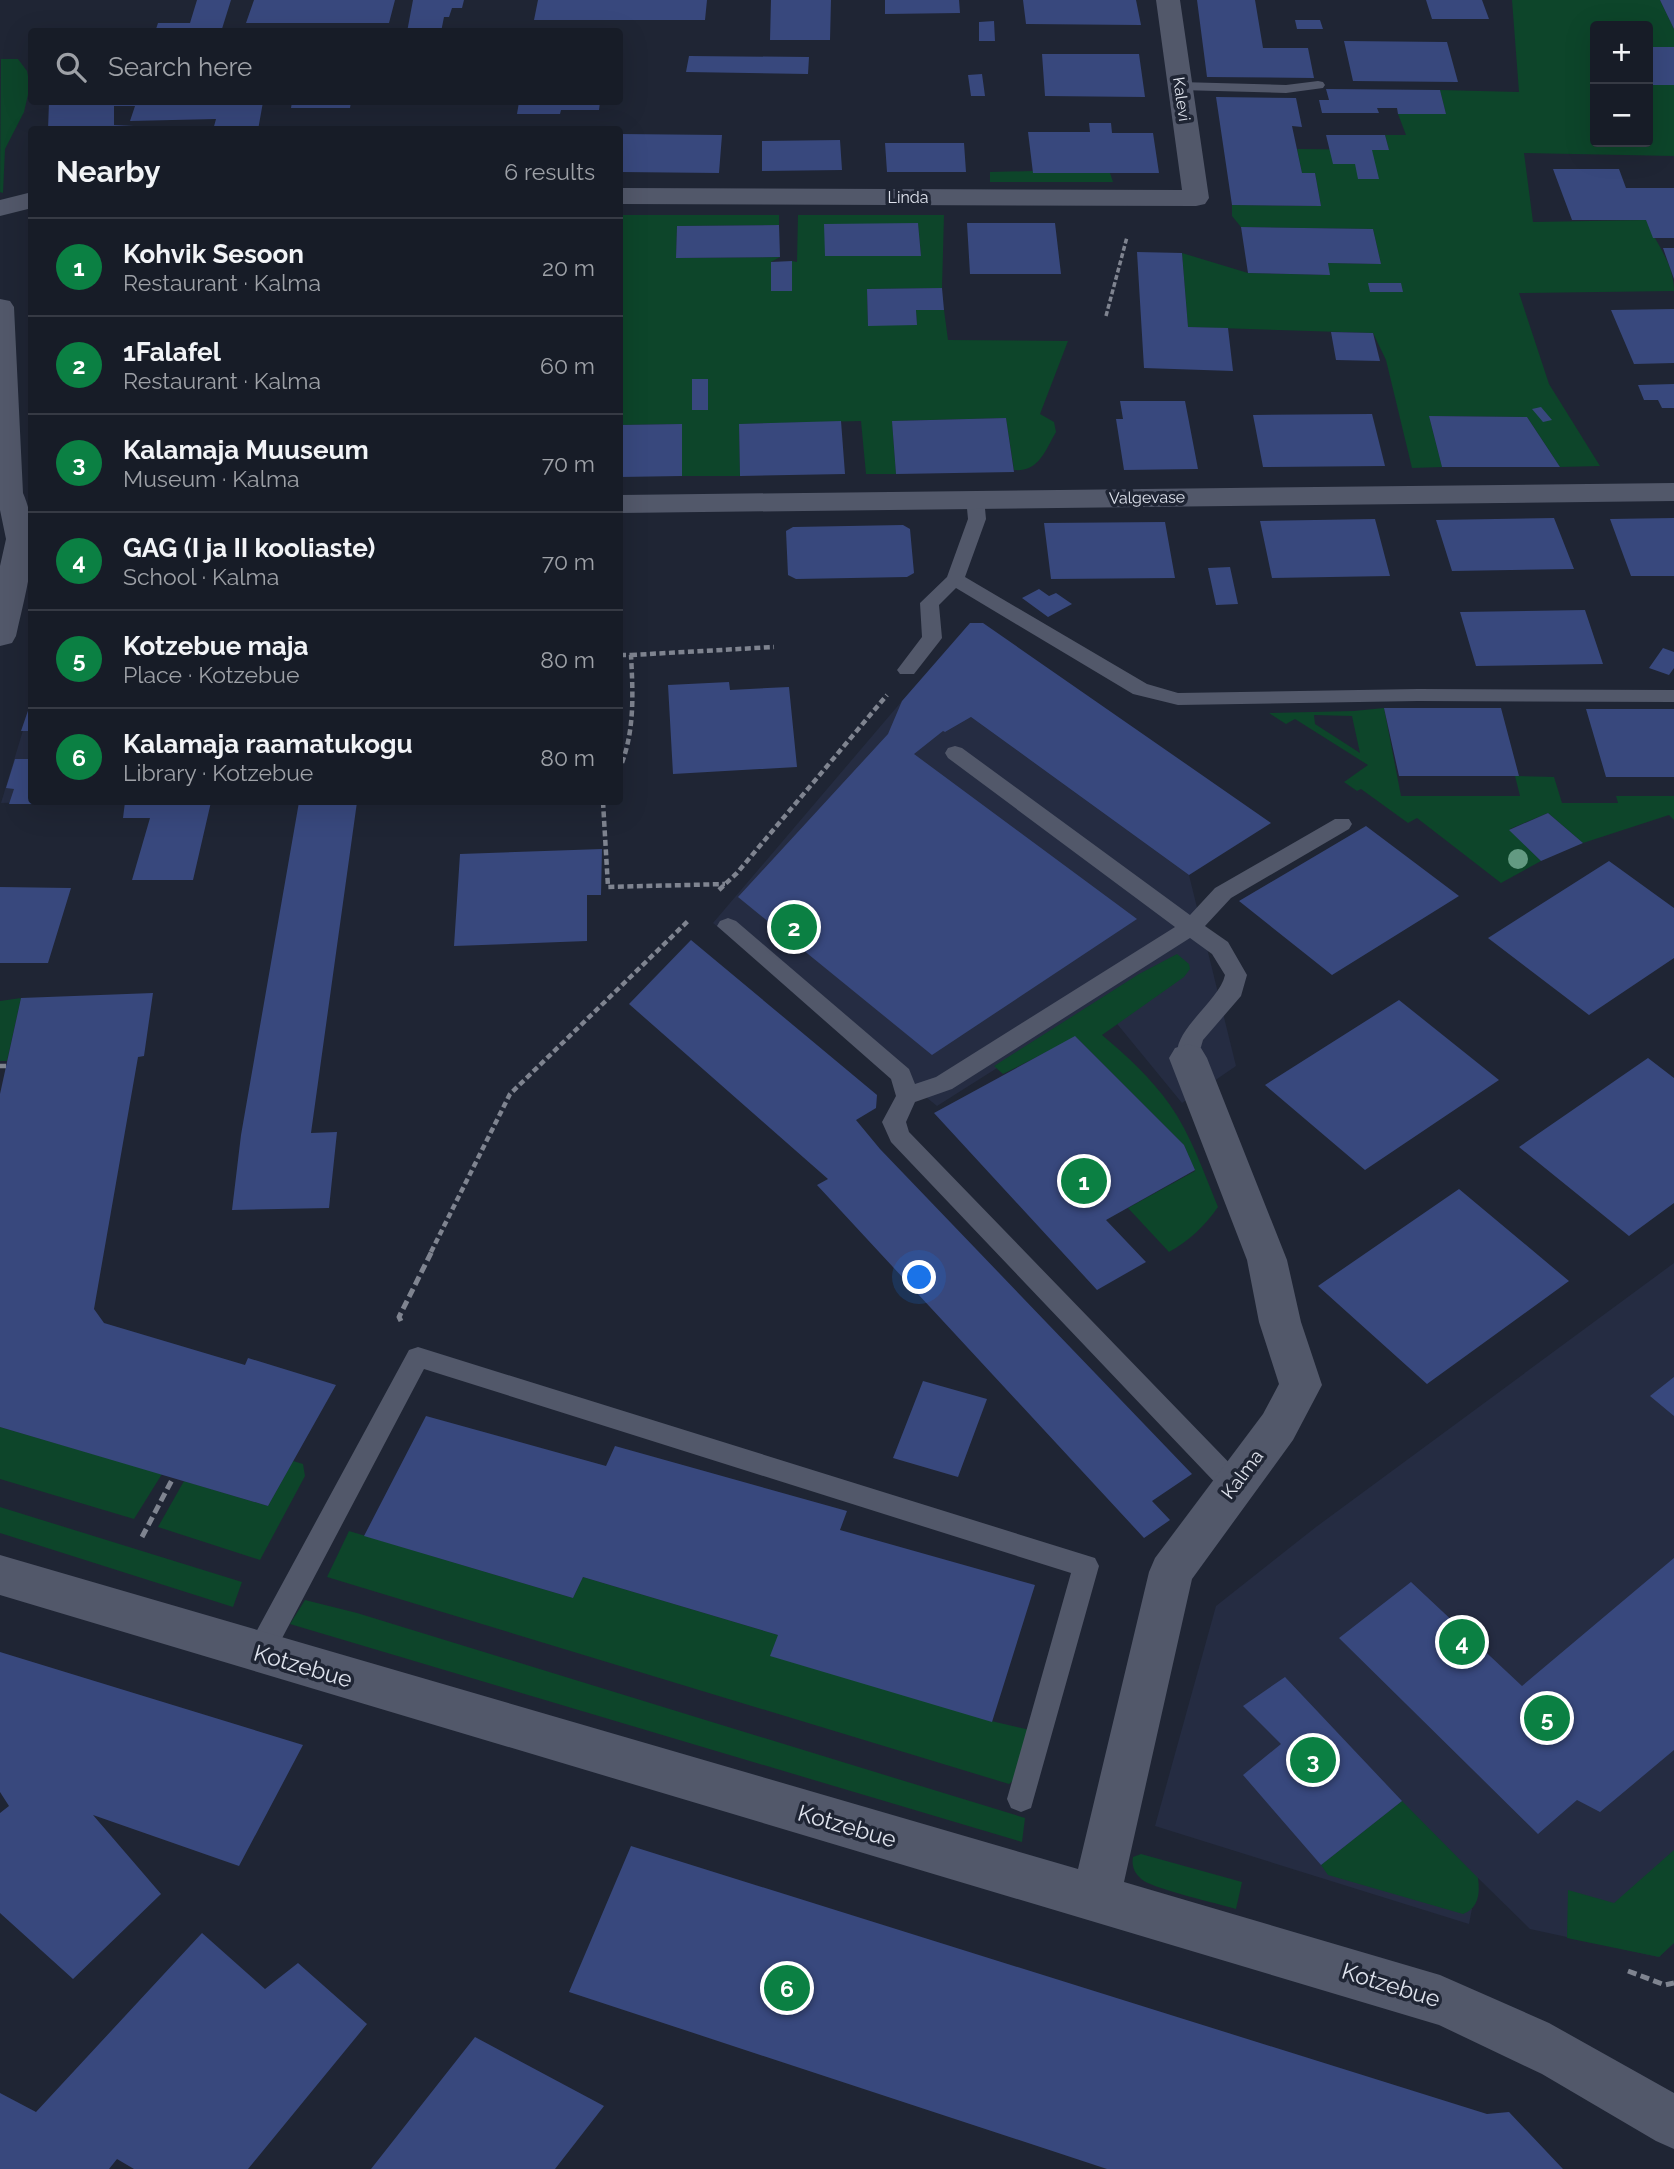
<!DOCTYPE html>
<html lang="en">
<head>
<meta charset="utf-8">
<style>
  body { margin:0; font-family:Raleway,sans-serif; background:#242933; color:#f1f3f6 }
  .controls { position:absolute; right:21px; top:21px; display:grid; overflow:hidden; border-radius:7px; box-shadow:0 7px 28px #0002 }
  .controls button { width:63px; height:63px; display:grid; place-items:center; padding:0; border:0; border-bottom:2px solid #363a44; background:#171c27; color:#f1f3f6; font:35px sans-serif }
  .you { position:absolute; left:920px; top:1278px; width:24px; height:24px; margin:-18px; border:5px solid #fff; border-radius:50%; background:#1a73e8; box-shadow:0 0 0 10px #1a73e833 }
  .badge { display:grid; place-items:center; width:46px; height:46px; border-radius:50%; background:#0b8043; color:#fff; font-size:23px; font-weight:700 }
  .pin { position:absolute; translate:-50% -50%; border:4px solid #fff; box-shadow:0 2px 7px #0006 }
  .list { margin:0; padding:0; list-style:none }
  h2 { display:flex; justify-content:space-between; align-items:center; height:91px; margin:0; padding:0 28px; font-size:30px }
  h2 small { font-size:23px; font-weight:400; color:#9ea1a7 }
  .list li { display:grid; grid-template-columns:46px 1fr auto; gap:21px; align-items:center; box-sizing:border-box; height:98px; padding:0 28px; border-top:2px solid #363a44 }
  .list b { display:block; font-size:26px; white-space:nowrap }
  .list p { margin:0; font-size:23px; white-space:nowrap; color:#9ea1a7 }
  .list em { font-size:23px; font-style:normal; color:#9ea1a7 }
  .icon { flex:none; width:38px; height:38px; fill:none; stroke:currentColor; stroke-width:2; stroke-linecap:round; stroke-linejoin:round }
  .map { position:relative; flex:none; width:1674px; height:2169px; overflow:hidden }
  .search { position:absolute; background:#171c27; box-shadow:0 7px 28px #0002; left:28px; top:28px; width:595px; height:77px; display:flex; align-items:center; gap:18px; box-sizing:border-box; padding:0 24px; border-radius:7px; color:#9ea1a7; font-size:26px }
  .panel { position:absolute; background:#171c27; box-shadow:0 7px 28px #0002; left:28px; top:126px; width:595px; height:679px; border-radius:7px }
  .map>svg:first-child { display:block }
  .built { fill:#252c42 }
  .green { fill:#0d452a; fill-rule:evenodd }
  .building { fill:#38487d }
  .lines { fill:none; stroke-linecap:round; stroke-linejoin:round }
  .path-far2 { stroke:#7f8490; stroke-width:3.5; stroke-dasharray:5 2.5; stroke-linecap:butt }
  .path-far1 { stroke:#7f8490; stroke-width:4.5; stroke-dasharray:6 3.5; stroke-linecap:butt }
  .path { stroke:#7f8490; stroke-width:5; stroke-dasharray:9 4.5; stroke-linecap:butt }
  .lane { fill:#52586a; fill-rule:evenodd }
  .street { fill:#52586a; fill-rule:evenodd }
  .tree { fill:#639a82 }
  .labels { text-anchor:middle; stroke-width:7; stroke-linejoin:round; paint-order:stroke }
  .far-street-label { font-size:16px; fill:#dfe3ed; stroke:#1f2534 }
  .street-label { font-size:19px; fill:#dfe3ed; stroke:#1f2534 }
  .near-street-label { font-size:23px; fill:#dfe3ed; stroke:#1f2534 }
</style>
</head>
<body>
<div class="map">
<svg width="1674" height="2169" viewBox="0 0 1674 2169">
  <rect width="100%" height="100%" fill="#1f2534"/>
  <path class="built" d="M902,701L945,732L971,717L1189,875L1236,1066L1182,1103L1100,1003L937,1106L713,923Z
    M31,704L32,802H34L1,803Z
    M1674,1263V1943L1659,1957L1530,1929L1478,1878L1469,1924L1155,1826L1216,1606L1316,1527Z"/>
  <path class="green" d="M1512,0H1660L1674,29V47H1648V26H1595V142H1648V85H1674V156L1524,153L1533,222L1646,220C1656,244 1674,263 1674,291L1519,293L1549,384L1600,466L1560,467L1527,417L1429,416L1442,467L1412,468L1386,360L1373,333L1188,327L1182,253L1248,273L1329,275L1328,263L1381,264L1373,229L1241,227L1232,216V205L1321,206L1315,173H1302L1297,149L1389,150L1385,135H1406L1398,114H1446L1440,90L1519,92Z
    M1,59H18L27,71L30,86L24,112L5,149L3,193L0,192Z
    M1032,171L1110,173L1113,182H990V172Z
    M620,215H779V225L677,226L676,258L780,257L771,262L772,291H792V261L797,262L798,215H944L942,288L867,289L868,325H917L916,310H944L948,340L1068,341L1040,414L1054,422L1056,432C1045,451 1039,472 1014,470L1006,418L892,421L896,474H866L861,421L739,424L740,476H682V424L620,425ZM825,224H918L921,255L825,256ZM692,379H708V410H692Z
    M1384,708L1401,796H1520L1515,776L1554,777L1562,803H1618L1616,796H1674V820L1669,815L1583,843L1548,813L1510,829L1541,861L1501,883L1417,818L1408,823L1361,789L1357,791L1344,782L1368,765L1295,719L1286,724L1269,713L1354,711ZM1314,715L1352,716L1360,753L1315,724Z
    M1177,954L1189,964L1190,969L1184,977L1102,1035C1127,1056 1151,1078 1170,1105C1191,1135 1204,1173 1218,1207C1204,1227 1190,1240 1169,1252L1128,1208L1195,1171L1184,1145L1076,1037L1003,1074L994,1066L1139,974Z
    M21,998L7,1061H0V1001Z
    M0,1427L162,1474L134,1519L0,1479Z
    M293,1461L303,1464L305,1476L260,1560L158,1527L184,1481L268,1506Z
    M0,1507L242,1582L233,1607L0,1533Z
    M349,1531L573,1598L583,1577L778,1635L987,1720L1034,1731L1024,1772L1009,1784L327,1577Z
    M305,1600L357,1613L1025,1818L1022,1842L290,1624Z
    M1402,1801L1478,1878C1480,1893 1479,1908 1463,1914L1328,1875L1321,1865Z
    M1674,1850V1943L1659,1957L1567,1938L1568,1890L1614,1903Z
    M1141,1854L1242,1882L1236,1909C1216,1903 1159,1890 1144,1881C1136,1875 1131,1868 1133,1857Z"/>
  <path class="building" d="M197,0H231L221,32H155L158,23H190Z
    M254,0H395L389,23H246Z
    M413,0H464L462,8H452L449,17H444L441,32H407Z
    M538,0H707L705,20H534Z
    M771,0H831L830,40H770Z
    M885,0H959L960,13L885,14Z
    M1023,0H1136L1141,25L1026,24Z
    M1197,0H1255L1263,48H1308L1314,78L1207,77Z
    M1426,0H1482L1489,19H1432Z
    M1660,0H1674V29Z
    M1295,20H1320L1323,29H1297Z
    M994,21L995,41H979V22Z
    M1344,41L1447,42L1458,82L1353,81Z
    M1648,47H1674V85H1648Z
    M1042,54H1139L1145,97L1045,96Z
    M689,56L809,57L808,74L686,72Z
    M982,74L985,96H971L968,75Z
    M1326,89L1440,90L1446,114H1398L1397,108H1377L1379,113H1322L1319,100H1329Z
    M1216,97L1296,98L1302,127L1292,126L1302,173H1315L1321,206L1232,205Z
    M49,102H263L258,130H213L216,119L130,121L135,106H114V125L134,126L133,130H48Z
    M292,102H351L350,108H291Z
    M519,102H600L599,110H561L560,114H517Z
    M1089,123H1111L1112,133H1153L1159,173H1033L1028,132H1090Z
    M620,134L722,135L719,173L620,172Z
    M1326,135H1385L1389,150H1372L1379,179H1358L1355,164H1333Z
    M840,140L842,170L762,171V141Z
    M885,143H964L966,172H887Z
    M1553,169H1619L1626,188H1674V238H1653L1646,220H1572Z
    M918,223L921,256H825L824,224Z
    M967,223H1055L1061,274H970Z
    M779,225L780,257L676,258L677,226Z
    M1241,227L1373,229L1381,264L1328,263L1330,275L1248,273Z
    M1663,248H1674V279Z
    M1137,252L1182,253L1188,327L1228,328L1233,371L1144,368Z
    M792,261V291H771V262Z
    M1368,283H1401L1403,292H1370Z
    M942,288L944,310H916L917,325L868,326L867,289Z
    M1674,309V363L1634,364L1611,310Z
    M1331,332L1373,333L1380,361L1336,360Z
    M692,379H708V410H692Z
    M1674,384V408H1662L1658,400H1644L1638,385Z
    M1120,401H1185L1198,469L1124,470L1116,419H1123Z
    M1541,407L1552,420L1543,422L1532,409Z
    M1372,414L1385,466L1263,467L1253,415Z
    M1429,416L1527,417L1560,467H1442Z
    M1006,418L1014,472L896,474L892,421Z
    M841,421L845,474L740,476L739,424Z
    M682,424V476L620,477V425Z
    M1554,518L1574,569L1452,571L1436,520Z
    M1674,518V576H1631L1610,519Z
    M1375,519L1390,576L1272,578L1260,521Z
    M1165,522L1175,578L1051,579L1044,523Z
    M903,525L910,529L914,573L907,577L796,579L788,575L786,531L793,527Z
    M1230,567L1238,604L1216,605L1208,568Z
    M1039,589L1049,596L1056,593L1072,604L1048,617L1022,598Z
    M1585,610L1603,664L1476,666L1460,612Z
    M970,623H983L1271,823L1189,875L971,717L945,732L943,731L914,754L1137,919L932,1055L738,897L888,734L902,701Z
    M1663,648L1674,652V668L1669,675L1649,668Z
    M729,682L730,690L789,687L797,767L673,774L668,685Z
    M31,702L32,731H21Z
    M1384,708H1501L1519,776H1399Z
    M1586,709H1674V777H1606Z
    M15,759H32V804H9L14,789L6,788Z
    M125,802H211L193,880H132L150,818H123Z
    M299,802H357L311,1133L337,1132L329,1208L232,1210L241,1135Z
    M1548,813L1583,843L1541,861L1509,830Z
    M1366,826L1459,896L1332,975L1239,901Z
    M602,849L601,895H587V941L454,946L460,854Z
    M1609,861L1674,908V958L1589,1015L1488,938Z
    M0,887L71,888L48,963H0Z
    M691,940L877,1095L876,1108L856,1120L880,1149L1192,1474L1152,1501L1170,1520L1144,1538L817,1185L828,1179L629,1004Z
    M153,993L144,1056L138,1057L94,1309L104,1323L245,1365L248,1358L336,1385L268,1506L0,1427V1094L21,998Z
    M1399,1000L1499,1080L1365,1170L1265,1085Z
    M1075,1036L1184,1145L1195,1170L1106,1220L1146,1262L1097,1290L934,1113Z
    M1648,1058L1674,1078V1203L1629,1236L1519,1147Z
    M1459,1189L1569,1281L1427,1384L1318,1286Z
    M1674,1377V1416L1650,1396Z
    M923,1381L987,1399L958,1477L893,1458Z
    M426,1416L606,1466L615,1446L847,1511L840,1530L1035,1585L992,1722L770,1656L778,1635L583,1577L573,1598L364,1536Z
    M1674,1558V1750L1600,1812L1577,1800L1538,1834L1339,1638L1411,1582L1522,1686Z
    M0,1652L303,1745L239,1866L93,1815L161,1894L73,1979L0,1913V1813L9,1806L0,1792Z
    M1285,1677L1402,1801L1321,1865L1243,1775L1281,1744L1243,1706Z
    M631,1846L1487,2114L1509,2112L1563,2169H1107L569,1992Z
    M202,1933L265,1989L298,1963L367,2024L248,2169H134L117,2159L109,2169H0V2093L36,2112Z
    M475,2037L604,2106L555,2169H371Z"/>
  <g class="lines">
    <path class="path-far2" d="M1106,316L1127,237"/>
    <path class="path-far1" d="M620,655H631C633,694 635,731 620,768
      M631,655L774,647
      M603,802L608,887L725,884
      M719,890L737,873L887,695
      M0,1066H6
      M431,1252L510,1094L688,921"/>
    <path class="path" d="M401,1321L399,1317L432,1251
      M142,1537L173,1478
      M1628,1971L1665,1985L1674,1983"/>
    <path class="lane" d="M1318,81L1323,82L1325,85L1323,88L1286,93L1180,90L1173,86L1180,82L1286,85Z
      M975,493L984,498L986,519L965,577L1147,684L1178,693L1418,689L1674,690V702L1418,701L1178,705L1133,694L956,588L939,605L942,638L939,642L914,674H900L897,670L922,637L920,603L947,577L968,519L966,498Z
      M955,746L962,748L1190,915L1215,888L1335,819H1349L1352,824L1349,829L1231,898L1205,926L1228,942L1247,975L1241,996L1203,1040L1196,1064L1188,1066L1180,1064C1164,1035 1219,1003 1225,975L1212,954L1190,938L952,1089L915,1102L906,1122L909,1132L1242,1476L1246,1484L1242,1492L1233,1495L1224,1492L891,1142L882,1122L896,1096L891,1079L717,926L720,921L728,918L736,921L909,1069L915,1084L936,1077L1175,927L948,758L945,753L948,748Z
      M418,1347L1095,1558L1099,1566L1031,1808L1021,1812L1011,1808L1007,1799L1071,1573L424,1369L269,1663L259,1666L249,1663L245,1654L249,1645L409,1350Z"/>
    <path class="street" d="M1156,0H1180L1209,198L1205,204L1196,206L620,204V188L1182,190Z
      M32,192V208L0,216V200Z
      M0,299L10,301L14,307L23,493C43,538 26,590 16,636L12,643L0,646V566L6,539L0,510Z
      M1674,483V501L620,513V495Z
      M1188,1044L1201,1048L1207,1058L1287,1260L1301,1322L1322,1385L1293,1440L1192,1579L1124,1882L1440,1975L1549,2023L1674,2093V2149L1656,2141L1542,2074L1439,2025L0,1595V1555L1078,1869L1149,1572L1155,1558L1263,1414L1279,1384L1259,1322L1247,1260L1169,1058L1175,1048Z"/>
  </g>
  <circle class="tree" cx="1518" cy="859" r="10"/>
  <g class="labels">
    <g class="far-street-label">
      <text transform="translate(1182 99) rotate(82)" y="6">Kalevi</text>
      <text x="908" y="203">Linda</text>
      <text transform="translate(1147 497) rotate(-1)" y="6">Valgevase</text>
    </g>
    <g class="street-label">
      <text transform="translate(1242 1474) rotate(-53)" y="7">Kalma</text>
    </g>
    <g class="near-street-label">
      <text transform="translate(303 1666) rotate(16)" y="8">Kotzebue</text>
      <text transform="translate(847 1826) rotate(16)" y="8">Kotzebue</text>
      <text transform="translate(1391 1985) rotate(17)" y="8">Kotzebue</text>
    </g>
  </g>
</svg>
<div class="controls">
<button>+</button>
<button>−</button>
</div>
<div class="you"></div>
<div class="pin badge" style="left:1084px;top:1181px">1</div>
<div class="pin badge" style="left:794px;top:927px">2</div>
<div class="pin badge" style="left:1313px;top:1760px">3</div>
<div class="pin badge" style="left:1462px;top:1642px">4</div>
<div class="pin badge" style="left:1547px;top:1718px">5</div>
<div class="pin badge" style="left:787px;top:1988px">6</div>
<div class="search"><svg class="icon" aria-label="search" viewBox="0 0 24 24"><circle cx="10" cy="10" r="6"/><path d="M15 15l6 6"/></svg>Search here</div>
<section class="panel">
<h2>Nearby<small>6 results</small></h2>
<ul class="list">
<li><span class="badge">1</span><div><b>Kohvik Sesoon</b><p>Restaurant · Kalma</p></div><em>20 m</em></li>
<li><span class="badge">2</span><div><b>1Falafel</b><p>Restaurant · Kalma</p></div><em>60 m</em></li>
<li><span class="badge">3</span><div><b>Kalamaja Muuseum</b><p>Museum · Kalma</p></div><em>70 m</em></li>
<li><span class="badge">4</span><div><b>GAG (I ja II kooliaste)</b><p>School · Kalma</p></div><em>70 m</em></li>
<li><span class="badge">5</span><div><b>Kotzebue maja</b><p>Place · Kotzebue</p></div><em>80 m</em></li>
<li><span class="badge">6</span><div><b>Kalamaja raamatukogu</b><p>Library · Kotzebue</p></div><em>80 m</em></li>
</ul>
</section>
</div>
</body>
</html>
